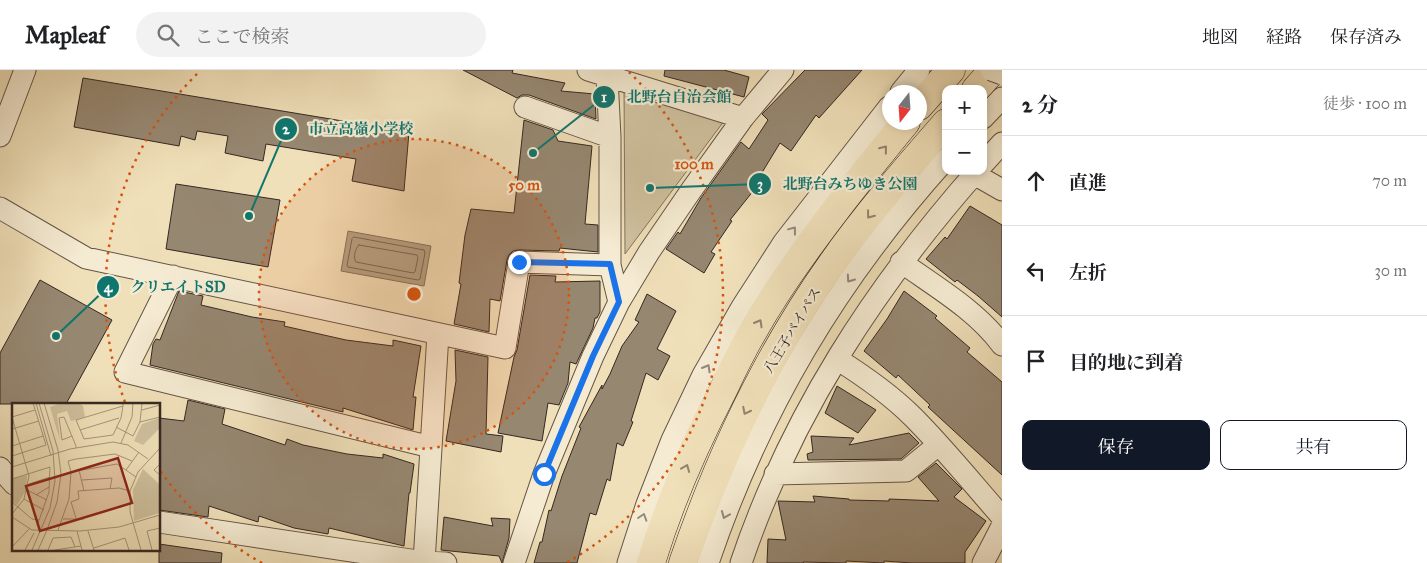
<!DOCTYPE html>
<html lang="ja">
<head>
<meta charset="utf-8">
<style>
  body { margin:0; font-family:"IM FELL Great Primer","Noto Serif JP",serif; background:#f2f2f2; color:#202124 }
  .controls { position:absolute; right:15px; top:15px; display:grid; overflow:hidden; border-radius:10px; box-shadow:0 2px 8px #0003 }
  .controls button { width:45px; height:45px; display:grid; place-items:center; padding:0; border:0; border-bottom:1px solid #e0e0e0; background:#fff; color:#202124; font:25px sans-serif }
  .compass { position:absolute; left:882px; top:15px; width:45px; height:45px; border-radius:50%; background:#fff; box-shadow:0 2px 8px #0003; rotate:197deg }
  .stop { position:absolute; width:15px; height:15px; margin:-11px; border:4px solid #1a73e8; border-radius:50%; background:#fff }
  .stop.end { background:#1a73e8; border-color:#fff; box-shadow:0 1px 5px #0008 }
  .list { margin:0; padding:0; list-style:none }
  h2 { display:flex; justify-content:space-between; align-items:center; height:65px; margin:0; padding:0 20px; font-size:21px }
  h2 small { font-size:16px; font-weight:400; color:#757577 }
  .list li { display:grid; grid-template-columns:32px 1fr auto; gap:15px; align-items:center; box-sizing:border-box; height:90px; padding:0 20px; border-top:1px solid #e0e0e0 }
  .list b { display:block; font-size:19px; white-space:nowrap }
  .list em { font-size:16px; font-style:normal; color:#757577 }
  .actions { display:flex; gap:10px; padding:15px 20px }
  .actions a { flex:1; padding:11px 0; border:1px solid #111827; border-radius:10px; text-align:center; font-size:18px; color:#111827 }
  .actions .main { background:#111827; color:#fff }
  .icon { flex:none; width:28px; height:28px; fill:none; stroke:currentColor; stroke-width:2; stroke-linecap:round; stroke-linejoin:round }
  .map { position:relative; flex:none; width:1002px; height:493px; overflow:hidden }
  header { display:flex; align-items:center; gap:30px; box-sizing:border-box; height:70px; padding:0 25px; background:#fff; border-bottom:1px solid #e0e0e0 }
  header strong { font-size:24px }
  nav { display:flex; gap:28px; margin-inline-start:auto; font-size:18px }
  .search { width:350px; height:45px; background:#f2f2f2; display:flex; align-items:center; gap:12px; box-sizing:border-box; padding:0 18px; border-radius:28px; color:#757577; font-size:19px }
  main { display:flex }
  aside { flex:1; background:#fff }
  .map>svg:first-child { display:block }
  .green { fill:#d0c19f; stroke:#827460 }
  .water { fill:#b0a186; stroke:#7f705e }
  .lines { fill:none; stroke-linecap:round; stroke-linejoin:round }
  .shore { stroke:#726454; stroke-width:1 }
  .building { fill:#968771; stroke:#352722 }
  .minor-casing { stroke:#645548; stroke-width:23 }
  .highway-casing { stroke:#352722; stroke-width:29 }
  .minor { stroke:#f5ebd2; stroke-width:21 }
  .highway { stroke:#f0e0b9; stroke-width:28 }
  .minor-bridge-casing { stroke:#645548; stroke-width:23; stroke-linecap:butt }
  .minor-bridge { stroke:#f5ebd2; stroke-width:21 }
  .oneway { stroke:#92846e }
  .oneway2 { stroke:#95897a }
  .route { stroke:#1a73e8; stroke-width:6 }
  .ring { fill:none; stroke:#d6540e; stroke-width:2.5; stroke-dasharray:2.5 5 }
  .labels { text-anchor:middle; stroke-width:4.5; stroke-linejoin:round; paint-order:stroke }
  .street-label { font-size:14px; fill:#352722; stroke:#f5ebd2 }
  .inset-road { fill:none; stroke:#a5967d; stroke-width:1 }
  .view { fill:#8f2418; fill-opacity:0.15; stroke:#8f2418; stroke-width:2.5 }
  .inset-edge { fill:none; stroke:#352722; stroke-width:2.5 }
  .centre { fill:#d6540e; stroke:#f5ebd2; stroke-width:2.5 }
  .ring-label { font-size:15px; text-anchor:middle; font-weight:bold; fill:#d6540e; stroke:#f5ebd2; stroke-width:4.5; stroke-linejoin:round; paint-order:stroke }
  .leader { fill:none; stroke:#0f766e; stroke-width:2 }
  .callout-dot { fill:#0f766e; stroke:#f5ebd2; stroke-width:2 }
  .mark-label { font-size:15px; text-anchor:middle; font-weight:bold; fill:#fff }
  .callout-label { font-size:15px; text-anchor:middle; font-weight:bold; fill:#0f766e; stroke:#f5ebd2; stroke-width:4.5; stroke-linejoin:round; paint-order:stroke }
</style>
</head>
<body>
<header>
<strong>Mapleaf</strong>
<div class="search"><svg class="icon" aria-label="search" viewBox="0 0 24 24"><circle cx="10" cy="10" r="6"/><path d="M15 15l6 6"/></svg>ここで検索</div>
<nav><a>地図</a><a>経路</a><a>保存済み</a></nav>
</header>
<main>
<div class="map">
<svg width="1002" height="493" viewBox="0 0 1002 493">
  <rect width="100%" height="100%" fill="#f0e0b9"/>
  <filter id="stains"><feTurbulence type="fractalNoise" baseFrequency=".004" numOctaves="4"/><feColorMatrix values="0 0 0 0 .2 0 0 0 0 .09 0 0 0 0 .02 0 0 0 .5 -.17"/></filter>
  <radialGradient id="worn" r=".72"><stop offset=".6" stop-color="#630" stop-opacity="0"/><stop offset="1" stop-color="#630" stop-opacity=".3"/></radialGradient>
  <path class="green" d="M624,16L724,51L625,184Z"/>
  <path class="water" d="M348,161L431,176L424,216L341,201Z"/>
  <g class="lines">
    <path class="shore" d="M354,167L424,180L425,183L420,209L418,210L348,197L347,195L352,169Z
      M359,175L417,185L418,187L415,202L413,203L356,192C353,188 355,178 359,175Z"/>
  </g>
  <path class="building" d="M463,0H513L512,3L565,13L561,21L595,24L596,49L529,25H522L517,28Z
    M665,0H724L749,7L744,27L664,6Z
    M805,0H862L819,48L816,45L791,81L780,73L752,119L754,120L730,150L732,151L711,182L715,184L704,203L666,179L678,162L680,164L701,128L741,72L749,79L768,50L762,44Z
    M83,8L409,62L404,121L352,111L356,89L266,74L263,91L225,83L228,66L197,61L195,70L181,66L179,76L74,57Z
    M524,50L553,60L558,71L592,76L585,154L598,155V182L560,178L559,181L519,180L513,181L509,185L507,190L500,231L490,229L489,262L454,254L461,214L459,213L465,165L471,139L514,143Z
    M176,114L280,130L268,197L166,179Z
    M970,136L1002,155V247L978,226L957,210L955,212L926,189L945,167L947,169Z
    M530,205L556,206L555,212L600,211V242L597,248H595L593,258L576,294L570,292L568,313L559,335L548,333L542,371L498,363L514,287L517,280Z
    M40,210L112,250L66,334H0V283Z
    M179,221L203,226L201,235L252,247L285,252L284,256L346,270L393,276V270L421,276L413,327H416L413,360L343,338V342L150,295L153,274L156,269L160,270Z
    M904,221L937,246L935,248L970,278L967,282L1002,312V405L928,337L930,335L898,305L896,308L864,281L887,249Z
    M647,224L676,241L657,279L670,286L658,310L646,303L631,351L633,352L623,376L617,373L610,411L607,409L596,445L590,443L577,493H534L540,472H542L549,440L551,441L562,406L581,358L579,357L602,315V319L610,304L622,276L639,252L635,250Z
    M455,280L488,287L486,364L503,366L501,382L446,371L456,311Z
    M837,316L876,340L858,363L825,343Z
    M188,330L225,339L222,354L285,375L287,369L303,375L347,384L383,388V384L414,394L410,423H409L404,476L329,458L328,464L294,458L259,446L258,452L209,436L208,447L159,440V348L184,351Z
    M909,363L919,373L901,389L808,390L807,384L813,382L811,366L854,368L849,375Z
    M936,393L962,419L954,427L986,451L965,482V493H912L884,491V493L846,491V493L803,492L804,493H767L768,469L786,470L778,431L815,432L813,426L849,429V430L889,431V429L939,431L918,407Z
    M444,447L493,456L491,448L510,449L509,468L502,493L499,486L441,480Z
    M159,474L222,483L221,493H159Z"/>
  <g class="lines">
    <g class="minor-casing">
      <path id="minor" d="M588,0L743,48
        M607,7L610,67V195L619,232
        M901,22L919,0
        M525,37L610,67
        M983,48L1002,28
        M0,66L25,0
        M983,94L1002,73
        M974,104L1002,120
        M0,138L86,188L505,278L519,192L610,195
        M901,192C936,217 976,240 1002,275
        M173,206L125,302L431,377
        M837,289C864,306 890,324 913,347C944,378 973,414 1002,447
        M0,398L14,414
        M775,404L906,401L938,375
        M159,452L424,492L446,493
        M424,492L438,264
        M514,493L544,404L593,286L619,232L649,182L690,122L743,48L783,0
        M628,493L647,434L672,370L703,305L742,237L784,172L889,37
        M708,493C760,339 837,210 946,89
        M741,493C791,345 874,218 977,101
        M983,493L1002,456"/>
    </g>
    <g class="highway-casing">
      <path id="highway" d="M976,19L993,0
        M919,36L951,0
        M651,493C669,433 695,374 724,318C739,286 756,254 775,225C815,164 860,108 906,52
        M683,493C719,388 767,285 831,195C866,145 906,99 946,53"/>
    </g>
    <use href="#minor" class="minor"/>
    <use href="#highway" class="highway"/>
    <g class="minor-bridge-casing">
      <path id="minor-bridge" d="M991,0L1002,4"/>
    </g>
    <use href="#minor-bridge" class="minor-bridge"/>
  </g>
  <defs><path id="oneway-chevron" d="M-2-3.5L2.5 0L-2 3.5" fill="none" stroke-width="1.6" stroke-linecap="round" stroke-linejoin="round" transform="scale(1.25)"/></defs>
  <g class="oneway">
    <use href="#oneway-chevron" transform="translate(884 79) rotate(-51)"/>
    <use href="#oneway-chevron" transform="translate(870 145) rotate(128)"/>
    <use href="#oneway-chevron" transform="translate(759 253) rotate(-60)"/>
    <use href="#oneway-chevron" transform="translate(746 341) rotate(117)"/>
    <use href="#oneway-chevron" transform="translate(686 398) rotate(-68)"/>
  </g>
  <g class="oneway2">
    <use href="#oneway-chevron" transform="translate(793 160) rotate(-53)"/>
    <use href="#oneway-chevron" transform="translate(850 209) rotate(125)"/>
    <use href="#oneway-chevron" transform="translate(707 298) rotate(-60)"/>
    <use href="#oneway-chevron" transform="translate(725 445) rotate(112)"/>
    <use href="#oneway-chevron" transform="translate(643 447) rotate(-72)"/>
  </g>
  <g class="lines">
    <path class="route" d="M519,192L610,194L619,232L593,286L544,404"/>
  </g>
  <circle cx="414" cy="224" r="155" fill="#d6540e" fill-opacity=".12"/>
  <g class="ring">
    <circle cx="414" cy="224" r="155"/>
    <path d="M262 493A309 309 0 0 1 159 399M125 332A309 309 0 0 1 199 2M629 2A309 309 0 0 1 566 493"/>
  </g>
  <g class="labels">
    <g class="street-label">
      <text transform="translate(792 260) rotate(-59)" y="5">八王子バイパス</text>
    </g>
  </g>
  <g transform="translate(12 333)">
    <rect width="148" height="148" fill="#f0e0b9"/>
    <path d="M49,0H67L71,3L73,14L59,18L55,8L45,11L48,37L38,4ZM147,15V26L131,42L122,38L130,21ZM131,66L147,81V110L122,118L121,87ZM15,72L14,87L5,102L0,97V76Z" fill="#d0c19f"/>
    <path class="inset-road" d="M24,0L39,53M32,0L46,47L49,71L45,99L35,127M68,0H83M111,0V3L109,15L101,32L72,36L64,17L111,3M130,7L148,2M128,19L148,14M104,24L121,33L128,19L130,0M0,26L27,18M68,27L107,15M60,33L50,37L47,15L52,14L64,43V45M109,40L120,14L121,0M0,43L31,33M0,53L34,42L21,0M148,61L142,67L148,72M0,64L58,46L101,39L116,42L136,56M67,67L72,88M114,67L127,49M59,69L56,58L64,56L103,51L120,58M0,76L38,64L37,89L25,123M70,77L100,75L98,86M17,81L38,74M15,87L35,97M24,92L37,84M12,96L32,107M0,99L20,116L27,117M59,99L67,96L66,88L107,85L118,88M59,99L64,115M0,111L12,96L17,73L0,14L23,7M0,114L20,127L68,128L107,124L148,112M51,116H72M46,127L57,96L59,69L105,61L124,74M65,128L70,147M76,128L82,147M0,144L17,126M82,145L113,135L117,147M13,147L22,130M20,147L38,105L43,78L41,48L27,0M26,147L35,127M36,147L41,135L59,134L63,144M43,147L69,143M129,147L118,109V88L126,69L148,45M140,147L135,128L148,125"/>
    <path class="view" d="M106,55L120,100L28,128L14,83Z"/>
    <rect width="148" height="148" class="inset-edge"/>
  </g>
  <circle cx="414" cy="224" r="8" class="centre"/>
  <g class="ring-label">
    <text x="694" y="99">100 m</text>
    <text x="524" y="120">50 m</text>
  </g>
  <path class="leader" d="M533 83L604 27M249 146L286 59M650 118L760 114M56 266L108 217"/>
  <g class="callout-dot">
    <circle cx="533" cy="83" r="5"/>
    <circle cx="249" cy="146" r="5"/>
    <circle cx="650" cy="118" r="5"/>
    <circle cx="56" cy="266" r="5"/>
    <circle cx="604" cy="27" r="12"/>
    <circle cx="286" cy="59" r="12"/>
    <circle cx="760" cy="114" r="12"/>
    <circle cx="108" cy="217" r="12"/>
  </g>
  <g class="mark-label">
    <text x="604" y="32">1</text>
    <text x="286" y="64">2</text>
    <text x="760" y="119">3</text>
    <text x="108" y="222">4</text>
  </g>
  <g class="callout-label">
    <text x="679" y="32">北野台自治会館</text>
    <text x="361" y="64">市立高嶺小学校</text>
    <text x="850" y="119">北野台みちゆき公園</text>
    <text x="178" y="222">クリエイトSD</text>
  </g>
  <rect width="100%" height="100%" filter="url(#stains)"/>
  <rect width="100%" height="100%" fill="url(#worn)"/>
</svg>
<div class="controls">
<button>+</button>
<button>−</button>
</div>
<svg class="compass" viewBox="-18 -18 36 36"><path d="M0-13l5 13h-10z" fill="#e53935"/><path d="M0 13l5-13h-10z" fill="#757577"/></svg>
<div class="stop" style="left:544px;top:404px"></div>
<div class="stop end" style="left:519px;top:192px"></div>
</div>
<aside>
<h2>2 分<small>徒歩 · 100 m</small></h2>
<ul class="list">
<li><svg class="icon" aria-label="ahead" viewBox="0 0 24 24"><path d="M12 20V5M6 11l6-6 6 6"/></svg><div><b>直進</b></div><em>70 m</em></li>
<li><svg class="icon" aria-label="left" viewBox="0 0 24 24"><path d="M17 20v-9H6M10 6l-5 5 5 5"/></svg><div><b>左折</b></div><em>30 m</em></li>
<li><svg class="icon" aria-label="arrive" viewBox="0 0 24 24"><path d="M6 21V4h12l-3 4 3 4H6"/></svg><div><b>目的地に到着</b></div></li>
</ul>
<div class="actions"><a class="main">保存</a><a>共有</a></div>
</aside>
</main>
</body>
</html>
